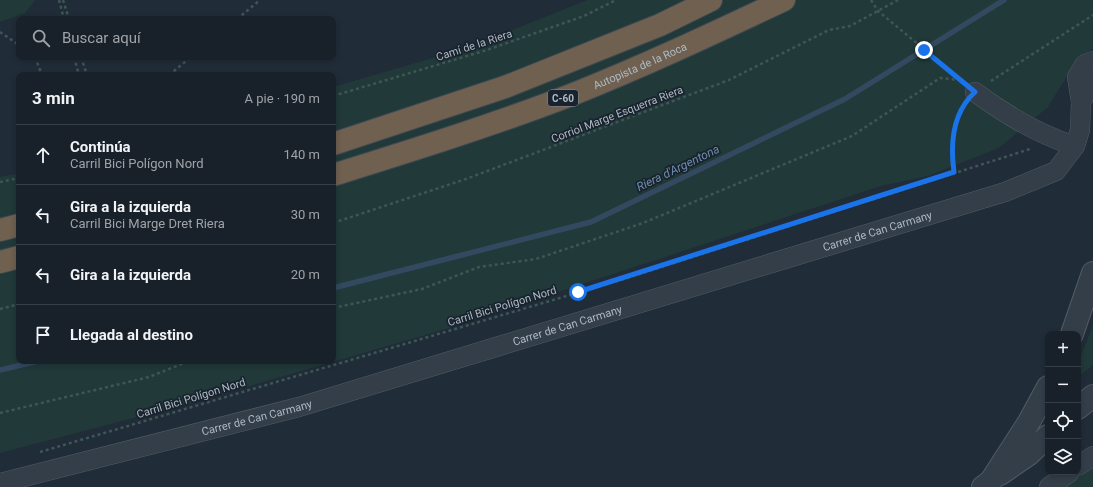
<!DOCTYPE html>
<html lang="es">
<head>
<meta charset="utf-8">
<style>
  body { margin:0; font-family:Roboto,sans-serif; background:#212932; color:#f1f3f6 }
  .controls { position:absolute; right:12px; bottom:12px; display:grid; overflow:hidden; border-radius:8px; box-shadow:0 2px 6px #0003 }
  .controls button { width:36px; height:36px; display:grid; place-items:center; padding:0; border:0; border-bottom:1px solid #363e47; background:#18212a; color:#f1f3f6; font:20px sans-serif }
  .stop { position:absolute; width:12px; height:12px; margin:-9px; border:3px solid #1a73e8; border-radius:50%; background:#fff }
  .stop.end { background:#1a73e8; border-color:#fff; box-shadow:0 1px 4px #0008 }
  .list { margin:0; padding:0; list-style:none }
  h2 { display:flex; justify-content:space-between; align-items:center; height:52px; margin:0; padding:0 16px; font-size:17px }
  h2 small { font-size:13px; font-weight:400; color:#9fa3a8 }
  .list li { display:grid; grid-template-columns:26px 1fr auto; gap:12px; align-items:center; box-sizing:border-box; height:60px; padding:0 16px; border-top:1px solid #363e47 }
  .list b { display:block; font-size:15px; white-space:nowrap }
  .list p { margin:0; font-size:13px; white-space:nowrap; color:#9fa3a8 }
  .list em { font-size:13px; font-style:normal; color:#9fa3a8 }
  .icon { flex:none; width:22px; height:22px; fill:none; stroke:currentColor; stroke-width:2; stroke-linecap:round; stroke-linejoin:round }
  .map { position:relative; flex:none; width:1093px; height:487px; overflow:hidden }
  .search { position:absolute; background:#18212a; box-shadow:0 2px 6px #0003; left:16px; top:16px; width:320px; height:44px; display:flex; align-items:center; gap:10px; box-sizing:border-box; padding:0 14px; border-radius:8px; color:#9fa3a8; font-size:15px }
  .panel { position:absolute; background:#18212a; box-shadow:0 2px 6px #0003; left:16px; top:72px; width:320px; height:292px; border-radius:8px }
  .map>svg:first-child { display:block }
  .green { fill:#213939 }
  .lines { fill:none; stroke-linecap:round; stroke-linejoin:round }
  .stream { stroke:#324960; stroke-width:5.5 }
  .minor-casing { stroke:#515c66; stroke-width:20 }
  .tertiary-casing { stroke:#515c66; stroke-width:24 }
  .motorway-casing { stroke:#3e4953; stroke-width:24 }
  .path { stroke:#3f5656; stroke-width:2.5; stroke-dasharray:3 3; stroke-linecap:butt }
  .minor { stroke:#333e49; stroke-width:19 }
  .tertiary { stroke:#333e49; stroke-width:22 }
  .motorway { stroke:#6f6050; stroke-width:22 }
  .route { stroke:#1a73e8; stroke-width:5 }
  .labels { text-anchor:middle; stroke-width:3.5; stroke-linejoin:round; paint-order:stroke }
  .shield { fill:#19232d; stroke:#818c97; stroke-width:1 }
  .shield-label { font-size:10px; font-weight:bold; fill:#adb9c5 }
  .street-label { font-size:11px; fill:#adb9c5; stroke:#19232d }
  .water-label { font-size:12px; font-style:italic; fill:#6d8caa; stroke:#19232d }
</style>
</head>
<body>
<div class="map">
<svg width="1093" height="487" viewBox="0 0 1093 487">
  <rect width="100%" height="100%" fill="#202c38"/>
  <path class="green" d="M0,0H35L25,13L0,22Z
    M587,0H1093V48L1074,65L1048,107L999,148L928,176L881,186L446,329L191,403L0,453V177L19,173V361H333V87L470,47Z
    M1093,325V365L1078,377V363Z
    M1093,467V487H1066Z"/>
  <g class="lines">
    <path class="stream" d="M333,288L591,222L845,99L1004,0
      M0,370L38,361"/>
    <g class="minor-casing">
      <g id="minor">
        <path d="M975,92C1007,116 1038,134 1075,146"/>
        <path d="M1081,102L1093,81"/>
        <path d="M1078,466L1093,456"/>
        <path id="s1" d="M0,483L299,407L1005,192L1056,171L1075,146L1080,130L1081,102L1077,77L1085,64L1093,61"/>
        <path d="M1049,487L1070,472"/>
      </g>
    </g>
    <g class="tertiary-casing">
      <path id="tertiary" d="M1072,334L1093,273
        M1078,408L1093,396
        M1000,474L1029,454L1048,436
        M983,487L991,481L1029,422L1048,387"/>
    </g>
    <g class="motorway-casing">
      <g id="motorway">
        <path d="M333,144L505,87L660,25L711,0"/>
        <path id="s2" d="M333,175C413,150 493,125 571,95C644,66 714,33 784,0"/>
        <path d="M0,230L19,225"/>
        <path d="M0,262L19,257"/>
      </g>
    </g>
    <path class="path" d="M59,0L64,19
      M63,0L69,19
      M871,0L878,11L960,79
      M237,19L260,0
      M0,32L19,45
      M35,57L42,75
      M74,57L79,75
      M81,57L87,75
      M169,75L191,57
      M991,81L1093,15
      M333,96L487,50L584,16L616,0
      M954,173C951,148 952,127 963,105
      M0,182L19,178
      M333,223L466,179L729,80L829,30L850,26L898,0
      M333,308L422,289L479,267L536,259L643,223L852,136L940,78L960,80
      M0,309L19,304
      M0,413L149,377L189,361
      M40,452L624,279L1030,149"/>
    <use href="#minor" class="minor"/>
    <use href="#tertiary" class="tertiary"/>
    <use href="#motorway" class="motorway"/>
  </g>
  <g class="lines">
    <path class="route" d="M578,292L954,172C950,143 952,113 975,92L924,50"/>
  </g>
  <g class="labels">
    <rect class="shield" x="548" y="90" width="30" height="16" rx="3"/>
    <g class="shield-label">
      <text x="563" y="102">C-60</text>
    </g>
    <g class="street-label">
      <text transform="translate(474 45) rotate(-18)" y="4">Camí de la Riera</text>
      <text dy="4" stroke="none"><textPath href="#s2" startOffset="326">Autopista de la Roca</textPath></text>
      <text transform="translate(617 114) rotate(-21)" y="4">Corriol Marge Esquerra Riera</text>
      <text dy="4" stroke="none"><textPath href="#s1" startOffset="913">Carrer de Can Carmany</textPath></text>
      <text transform="translate(502 306) rotate(-17)" y="4">Carril Bici Polígon Nord</text>
      <text dy="4" stroke="none"><textPath href="#s1" startOffset="589">Carrer de Can Carmany</textPath></text>
      <text transform="translate(191 398) rotate(-17)" y="4">Carril Bici Polígon Nord</text>
      <text dy="4" stroke="none"><textPath href="#s1" startOffset="265">Carrer de Can Carmany</textPath></text>
    </g>
    <g class="water-label">
      <text transform="translate(678 168) rotate(-26)" y="4">Riera d'Argentona</text>
    </g>
  </g>
</svg>
<div class="controls">
<button>+</button>
<button>−</button>
<button><svg class="icon" aria-label="locate" viewBox="0 0 24 24"><circle cx="12" cy="12" r="6"/><path d="M12 2v4M12 18v4M2 12h4M18 12h4"/></svg></button>
<button><svg class="icon" aria-label="layers" viewBox="0 0 24 24"><path d="M12 4l9 5-9 5-9-5zM3 14l9 5 9-5"/></svg></button>
</div>
<div class="stop" style="left:578px;top:292px"></div>
<div class="stop end" style="left:924px;top:50px"></div>
<div class="search"><svg class="icon" aria-label="search" viewBox="0 0 24 24"><circle cx="10" cy="10" r="6"/><path d="M15 15l6 6"/></svg>Buscar aquí</div>
<section class="panel">
<h2>3 min<small>A pie · 190 m</small></h2>
<ul class="list">
<li><svg class="icon" aria-label="ahead" viewBox="0 0 24 24"><path d="M12 20V5M6 11l6-6 6 6"/></svg><div><b>Continúa</b><p>Carril Bici Polígon Nord</p></div><em>140 m</em></li>
<li><svg class="icon" aria-label="left" viewBox="0 0 24 24"><path d="M17 20v-9H6M10 6l-5 5 5 5"/></svg><div><b>Gira a la izquierda</b><p>Carril Bici Marge Dret Riera</p></div><em>30 m</em></li>
<li><svg class="icon" aria-label="left" viewBox="0 0 24 24"><path d="M17 20v-9H6M10 6l-5 5 5 5"/></svg><div><b>Gira a la izquierda</b></div><em>20 m</em></li>
<li><svg class="icon" aria-label="arrive" viewBox="0 0 24 24"><path d="M6 21V4h12l-3 4 3 4H6"/></svg><div><b>Llegada al destino</b></div></li>
</ul>
</section>
</div>
</body>
</html>
